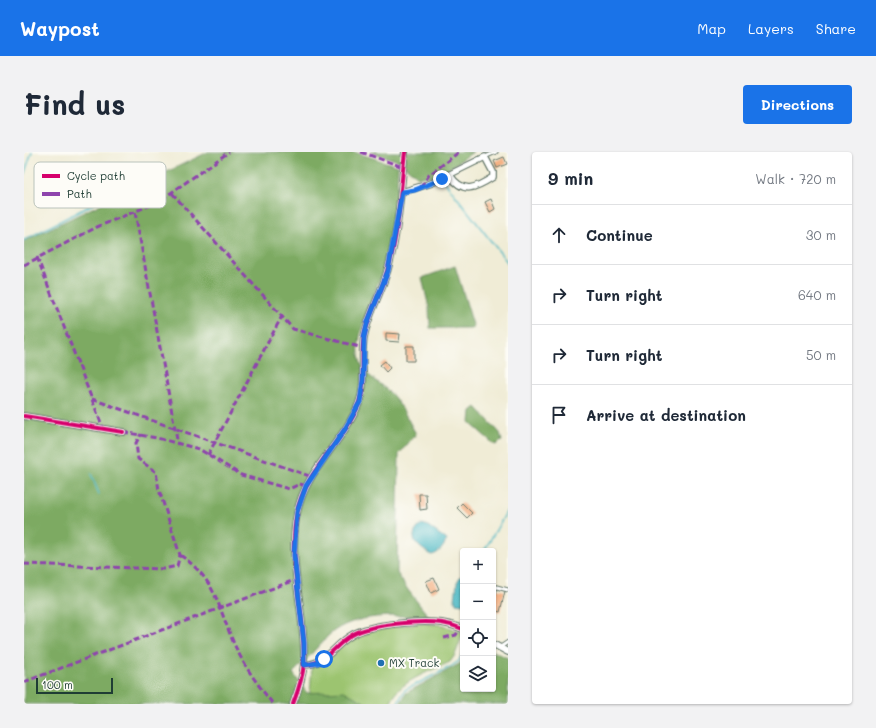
<!DOCTYPE html>
<html lang="en">
<head>
<meta charset="utf-8">
<style>
  body { margin:0; font-family:Mali,sans-serif; background:#f2f2f3; color:#1f2937 }
  .controls { position:absolute; right:12px; bottom:12px; display:grid; overflow:hidden; border-radius:4px; box-shadow:0 1px 3px #0004 }
  .controls button { width:36px; height:36px; display:grid; place-items:center; padding:0; border:0; border-bottom:1px solid #e0e1e3; background:#fff; color:#1f2937; font:20px sans-serif }
  .scale { position:absolute; left:12px; bottom:10px; width:77px; box-sizing:border-box; padding-left:4px; border:2px solid #1f3d34; border-top:0; font-size:11px; line-height:14px; white-space:nowrap; color:#1f3d34; -webkit-text-stroke:3px #fdfcf7; paint-order:stroke }
  .stop { position:absolute; width:12px; height:12px; margin:-9px; border:3px solid #1a73e8; border-radius:50%; background:#fff }
  .stop.end { background:#1a73e8; border-color:#fff; box-shadow:0 1px 4px #0008 }
  .list { margin:0; padding:0; list-style:none }
  h2 { display:flex; justify-content:space-between; align-items:center; height:52px; margin:0; padding:0 16px; font-size:17px }
  h2 small { font-size:13px; font-weight:400; color:#747a83 }
  .list li { display:grid; grid-template-columns:26px 1fr auto; gap:12px; align-items:center; box-sizing:border-box; height:60px; padding:0 16px; border-top:1px solid #e0e1e3 }
  .list b { display:block; font-size:15px; white-space:nowrap }
  .list em { font-size:13px; font-style:normal; color:#747a83 }
  .icon { flex:none; width:22px; height:22px; fill:none; stroke:currentColor; stroke-width:2; stroke-linecap:round; stroke-linejoin:round }
  .map { position:relative; flex:none; width:484px; height:552px; overflow:hidden; border-radius:4px }
  header { display:flex; align-items:center; gap:24px; box-sizing:border-box; height:56px; padding:0 20px; background:#1a73e8; color:#fff }
  header strong { font-size:19px }
  nav { display:flex; gap:22px; margin-inline-start:auto; font-size:14px }
  .intro { display:flex; align-items:center; justify-content:space-between; box-sizing:border-box; height:96px; padding:0 24px }
  h1 { margin:0; font-size:28px }
  .button { padding:10px 18px; border-radius:4px; background:#1a73e8; color:#fff; font-size:14px; font-weight:700 }
  main { display:flex; gap:24px; padding:0 24px }
  aside { flex:1; background:#fff; border-radius:4px; box-shadow:0 1px 3px #0004 }
  .map>svg:first-child { display:block }
  .green { fill:#9cc470; stroke:#5e8052 }
  .forest { fill:#7daa62; stroke:#4e744b }
  .water { fill:#49b7c3; stroke:#347a7c }
  .lines { fill:none; stroke-linecap:round; stroke-linejoin:round }
  .stream { stroke:#49b7c3; stroke-width:1.5 }
  .building { fill:#f3ac7c }
  .service-casing { stroke:#687a6d; stroke-width:5 }
  .minor-casing { stroke:#687a6d; stroke-width:8 }
  .service { stroke:#fff; stroke-width:3 }
  .minor { stroke:#fff; stroke-width:5.5 }
  .quiet { stroke:#8e44ad; stroke-width:3; stroke-dasharray:6 3; stroke-linecap:butt }
  .cycleway-casing { stroke:#fdfcf7; stroke-width:6 }
  .cycleway { stroke:#d6006c; stroke-width:4 }
  .route { stroke:#1a73e8; stroke-width:5 }
  .poi-dot { fill:#1f6fb2; stroke:#fdfcf7; stroke-width:1.5 }
  .labels { text-anchor:middle; stroke-width:4; stroke-linejoin:round; paint-order:stroke }
  .poi-label { font-size:11px; fill:#1f3d34; stroke:#fdfcf7; text-anchor:start }
  .key { fill:#fdfcf7; stroke:#bac3bc; stroke-width:1 }
  .key-label { font-size:11px; fill:#1f3d34 }
</style>
</head>
<body>
<header>
<strong>Waypost</strong>
<nav><a>Map</a><a>Layers</a><a>Share</a></nav>
</header>
<div class="intro"><h1>Find us</h1><a class="button">Directions</a></div>
<main>
<div class="map">
<svg width="484" height="552" viewBox="0 0 484 552">
  <rect width="100%" height="100%" fill="#fdfcf7"/>
  <filter id="ink" filterUnits="userSpaceOnUse"><feTurbulence type="fractalNoise" baseFrequency=".025" numOctaves="2"/><feDisplacementMap in="SourceGraphic" scale="8" xChannelSelector="R" yChannelSelector="G"/><feConvolveMatrix kernelMatrix="1 2 1 2 8 2 1 2 1" color-interpolation-filters="sRGB"/></filter>
  <filter id="wash" filterUnits="userSpaceOnUse"><feTurbulence type="fractalNoise" baseFrequency=".012" numOctaves="4" result="noise"/><feDisplacementMap in="SourceGraphic" scale="16" xChannelSelector="R" yChannelSelector="G"/><feGaussianBlur stdDeviation="0.9" result="paint"/><feColorMatrix in="noise" values="0 0 0 0 0 0 0 0 0 0 0 0 0 0 0 0 0 1.4 0 .05"/><feComposite in="paint" operator="in"/></filter>
  <g filter="url(#wash)">
    <rect width="100%" height="100%" fill="#f0ecd6"/>
    <path class="green" d="M396,471L419,473L439,481L431,503L426,510C407,519 372,530 366,552H283L286,541L288,513L327,483L346,478Z"/>
    <path class="forest" d="M184,0H330L374,14C373,44 369,75 363,105C356,135 323,187 339,216C346,227 362,235 370,245C379,256 385,270 392,282L375,302L373,421L384,438L405,465C373,464 331,460 305,483C293,495 282,509 269,521L283,541L320,539L340,550L341,552H0V89Z
      M346,0H449L414,24L394,25L375,9Z
      M431,114L450,176H406L405,156L398,126Z
      M452,255L476,281L478,289L471,293L446,271L447,259Z
      M469,499L484,506V552H376L382,541L437,511L439,507V537H469Z"/>
    <path class="water" d="M398,372L404,374L423,388C419,395 416,401 408,403C394,395 381,386 398,372Z
      M439,424V452L432,451L431,448L433,430L436,425Z"/>
    <g class="lines">
      <path class="stream" d="M0,23L8,0
        M421,30L484,111
        M0,88L69,52
        M67,322L75,342
        M460,399L484,357
        M373,552L381,538L426,515L435,509L439,500"/>
    </g>
    <g id="blocks">
      <path class="building" d="M480,5L483,12L473,16L470,9Z
        M467,47L471,57L466,60L461,50Z
        M362,181L376,182L375,190L362,189Z
        M382,194H390V209H382Z
        M361,209L366,216L362,220L356,213Z
        M395,342H402L403,357L396,358Z
        M438,351L448,361L443,366L433,356Z
        M410,426L415,437L407,441L402,429Z
        M473,437L481,439L476,460L469,458Z"/>
    </g>
  </g>
  <g filter="url(#ink)">
    <use href="#blocks" fill-opacity="0" stroke="#687a6d" stroke-width="1"/>
    <g class="lines">
      <g class="service-casing">
        <path id="service" d="M461,5L472,0
          M469,434L484,438
          M475,496L484,490"/>
      </g>
      <g class="minor-casing">
        <path id="minor" d="M378,40L408,31L461,5L469,20V25C452,36 439,43 426,23
          M0,264L99,280
          M469,492L484,500
          M280,513C303,512 309,494 328,483C346,472 397,468 418,471C425,472 432,474 439,477
          M269,552C274,539 279,525 280,511C282,461 263,411 273,361C281,318 320,290 335,251C343,230 336,207 340,185C344,162 357,142 363,120C375,81 376,40 381,0"/>
      </g>
      <use href="#service" class="service"/>
      <use href="#minor" class="minor"/>
      <path class="quiet" d="M337,0L379,15
        M397,35L405,23L435,0
        M148,41L269,177L339,196
        M111,60L154,293
        M13,105L79,276
        M0,113L73,75L134,50L205,0
        M68,247L288,325
        M99,280L133,286L175,297L217,323L265,337L276,332L282,334
        M184,303L258,164
        M156,403C191,427 193,451 208,487C218,511 233,532 249,552
        M0,412L139,417L153,414L156,403L135,338L132,320L114,307L112,291L117,282
        M420,486L432,483L436,476
        M0,530L268,429H273"/>
      <g class="cycleway-casing">
        <path id="cycleway" d="M0,264L99,280
          M280,513C303,512 309,494 328,483C346,472 397,468 418,471C425,472 432,474 439,477
          M269,552C274,539 279,525 280,511C282,461 263,411 273,361C281,318 320,290 335,251C343,230 336,207 340,185C344,162 357,142 363,120C375,81 376,40 381,0"/>
      </g>
      <use href="#cycleway" class="cycleway"/>
    </g>
  </g>
  <g class="lines" filter="url(#ink)">
    <path class="route" d="M300,507L294,511L280,513V491L270,403L273,360L282,334L321,277L336,250L339,228L340,185L343,172L364,119L378,40L391,38L418,27"/>
  </g>
  <circle class="poi-dot" cx="357" cy="511" r="4"/>
  <g class="labels">
    <g class="poi-label">
      <text x="365" y="515">MX Track</text>
    </g>
  </g>
  <rect x="10" y="10" width="132" height="46" rx="6" class="key"/>
  <rect x="18" y="22" width="18" height="4" fill="#d6006c"/>
  <rect x="18" y="40" width="18" height="4" fill="#8e44ad"/>
  <g class="key-label">
    <text x="43" y="28">Cycle path</text>
    <text x="43" y="46">Path</text>
  </g>
</svg>
<div class="controls">
<button>+</button>
<button>−</button>
<button><svg class="icon" aria-label="locate" viewBox="0 0 24 24"><circle cx="12" cy="12" r="6"/><path d="M12 2v4M12 18v4M2 12h4M18 12h4"/></svg></button>
<button><svg class="icon" aria-label="layers" viewBox="0 0 24 24"><path d="M12 4l9 5-9 5-9-5zM3 14l9 5 9-5"/></svg></button>
</div>
<div class="scale">100 m</div>
<div class="stop" style="left:300px;top:507px"></div>
<div class="stop end" style="left:418px;top:27px"></div>
</div>
<aside>
<h2>9 min<small>Walk · 720 m</small></h2>
<ul class="list">
<li><svg class="icon" aria-label="ahead" viewBox="0 0 24 24"><path d="M12 20V5M6 11l6-6 6 6"/></svg><div><b>Continue</b></div><em>30 m</em></li>
<li><svg class="icon" aria-label="right" viewBox="0 0 24 24"><path d="M7 20v-9h11M14 6l5 5-5 5"/></svg><div><b>Turn right</b></div><em>640 m</em></li>
<li><svg class="icon" aria-label="right" viewBox="0 0 24 24"><path d="M7 20v-9h11M14 6l5 5-5 5"/></svg><div><b>Turn right</b></div><em>50 m</em></li>
<li><svg class="icon" aria-label="arrive" viewBox="0 0 24 24"><path d="M6 21V4h12l-3 4 3 4H6"/></svg><div><b>Arrive at destination</b></div></li>
</ul>
</aside>
</main>
</body>
</html>
